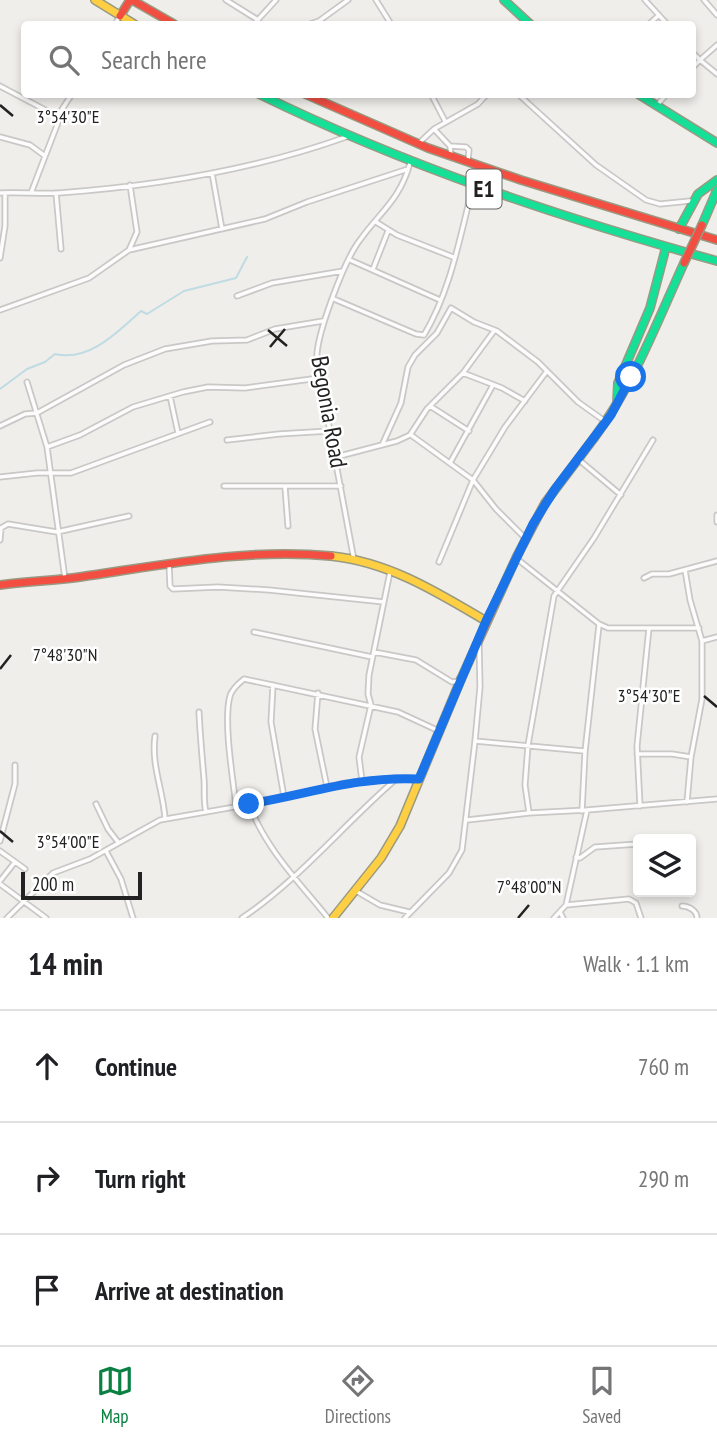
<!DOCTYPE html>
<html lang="en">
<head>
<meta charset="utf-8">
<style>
  body { margin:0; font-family:"PT Sans Narrow",sans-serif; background:#f6f6f6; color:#202124 }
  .controls { position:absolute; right:21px; bottom:21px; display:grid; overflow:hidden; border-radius:7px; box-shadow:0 4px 10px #0003 }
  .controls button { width:63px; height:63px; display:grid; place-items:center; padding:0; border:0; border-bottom:2px solid #e0e0e0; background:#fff; color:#202124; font:35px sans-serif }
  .scale { position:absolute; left:21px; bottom:18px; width:121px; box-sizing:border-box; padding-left:7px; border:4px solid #222; border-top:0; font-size:19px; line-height:24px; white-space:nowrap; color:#222; -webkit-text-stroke:5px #fff; paint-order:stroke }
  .stop { position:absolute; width:21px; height:21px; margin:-16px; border:5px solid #1a73e8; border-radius:50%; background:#fff }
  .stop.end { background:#1a73e8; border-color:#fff; box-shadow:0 2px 7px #0008 }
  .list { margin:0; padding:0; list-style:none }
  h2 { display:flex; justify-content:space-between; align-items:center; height:91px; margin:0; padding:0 28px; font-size:30px }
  h2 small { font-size:23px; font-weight:400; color:#757577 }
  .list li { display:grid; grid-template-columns:46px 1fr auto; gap:21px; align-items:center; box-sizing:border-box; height:112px; padding:0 28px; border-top:2px solid #e0e0e0 }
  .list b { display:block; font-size:26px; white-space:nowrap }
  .list em { font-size:23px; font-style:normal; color:#757577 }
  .icon { flex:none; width:38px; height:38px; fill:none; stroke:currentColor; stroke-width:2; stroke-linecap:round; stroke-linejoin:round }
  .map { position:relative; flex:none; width:717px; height:918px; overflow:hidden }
  .search { position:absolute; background:#fff; box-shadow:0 4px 10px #0003; left:21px; right:21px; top:21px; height:77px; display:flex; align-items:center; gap:18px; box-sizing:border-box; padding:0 24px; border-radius:7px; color:#757577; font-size:26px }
  .sheet { height:427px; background:#fff }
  nav { display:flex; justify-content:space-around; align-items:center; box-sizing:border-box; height:98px; border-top:2px solid #e0e0e0; background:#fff; font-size:19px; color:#757577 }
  nav a { display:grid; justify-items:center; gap:4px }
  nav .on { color:#0b8043 }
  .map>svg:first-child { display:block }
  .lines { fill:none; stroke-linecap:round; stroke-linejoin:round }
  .stream { stroke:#bfdbe3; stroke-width:2 }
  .street-casing { stroke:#c9c8c7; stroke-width:7 }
  .fast-casing { stroke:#999a82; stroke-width:10 }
  .slow-casing { stroke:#999a82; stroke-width:10 }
  .jam-casing { stroke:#999a82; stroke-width:10 }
  .street { stroke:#fdfcfc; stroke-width:3.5 }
  .fast { stroke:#16e098; stroke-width:7 }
  .slow { stroke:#ffcf43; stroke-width:7 }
  .jam { stroke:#f24e42; stroke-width:7 }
  .jam-bridge-casing { stroke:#999a82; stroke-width:10; stroke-linecap:butt }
  .jam-bridge { stroke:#f24e42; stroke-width:7 }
  .route { stroke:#1a73e8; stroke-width:9 }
  .ticks { fill:none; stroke:#222; stroke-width:2.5 }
  .labels { text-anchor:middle; stroke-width:5; stroke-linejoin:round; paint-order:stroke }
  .shield { fill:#fff; stroke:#646464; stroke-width:2 }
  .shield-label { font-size:23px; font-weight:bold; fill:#222 }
  .street-label { font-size:24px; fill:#222; stroke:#fff }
  .ticks-label { font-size:18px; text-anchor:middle; fill:#222; stroke:#fff; stroke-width:5; stroke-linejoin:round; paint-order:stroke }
</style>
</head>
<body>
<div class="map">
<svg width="717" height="918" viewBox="0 0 717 918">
  <rect width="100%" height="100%" fill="#f0eeeb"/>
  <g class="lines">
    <path class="stream" d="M0,389L27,369L45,362L55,354C89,362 118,332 141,311L147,314L184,291L236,278L247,257"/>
    <g class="street-casing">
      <path id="street" d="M226,0L258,20
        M376,0L391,24
        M645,0L667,24
        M704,0L717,15
        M115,24L120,16
        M254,24L276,0
        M310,24L319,21L348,0
        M649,24L659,15
        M692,52L700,60L717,45
        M700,60L717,74
        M692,68L701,59
        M0,86L55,115L59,120L31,193
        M431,94L445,121
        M518,94L596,165L646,200L660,204L690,201
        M657,105L667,94
        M57,117L72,94
        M434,129L450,146L451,155
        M0,137L30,145L45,156
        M419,143L434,129L478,104L487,94
        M450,146L466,147L469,150L468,160
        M212,173L222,229
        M0,193C20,192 39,194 59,193C156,186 254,170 346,137
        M56,193L61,249
        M376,222L397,235L453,257
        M129,250L265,219L307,202L408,169
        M0,258L5,226V193
        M350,260L440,300
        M373,269L388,231
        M237,296L272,283L343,271
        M334,299L416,334L424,335C451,290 460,236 473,186
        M0,310L89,278L129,250L137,232L130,185
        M463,373L502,388L525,401
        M27,382L47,447L65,579
        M170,396L178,433
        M430,406L469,431
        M0,426L25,414L37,413L124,365L165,349L212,341L247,340L275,329L323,321
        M411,435L473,480L505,427L547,371
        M227,440L279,434L329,431
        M383,443L401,403L408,367L415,355L437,333L451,308L474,322L497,331L538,362L578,402L606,422
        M47,447L80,435L133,407L183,392L208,387L245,388L319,378
        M336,457L397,441L410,435L427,409L463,373L494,331
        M578,459L621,495
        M450,463L493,385
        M0,477L37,473H71L210,422
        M224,486H341
        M285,487L288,526
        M717,515V522
        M0,540L1,528L8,524L57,532L129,516
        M516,558L599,624L608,628H699
        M354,560L317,362C314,339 345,259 360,240C380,212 400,200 410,163
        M439,562L473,480L496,509L526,539
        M169,564L170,586L173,589L218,587L269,590L384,602
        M685,570L690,600L702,641V699L691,757L687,802
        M644,578L652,574H669L717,561
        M254,632L372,657
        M702,641L717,637
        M374,652L416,660L452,682L459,681
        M273,685L271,722L284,797
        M318,693L315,729L327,787
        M199,712C200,734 202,756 204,779C205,790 203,800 206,812
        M155,736C151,765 163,790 165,818
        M475,741L584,751
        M637,754H672L691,757
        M362,781L359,757L371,705L368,694L369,675L390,572
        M96,804L108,829L118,842
        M249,804C265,848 299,882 328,918
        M236,806C233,779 223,721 230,696C232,689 239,683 244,679L398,712L439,731
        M640,806L637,746L649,628
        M582,811L585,752L599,625
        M529,813L525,785L528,745L554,596L594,538L653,440
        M467,820L529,813L587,810L717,799
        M0,841L15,784V765
        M0,851L25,869
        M106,851L121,879L133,918
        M576,857L580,858L595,847L638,844
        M0,881L15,862
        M0,884L46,918
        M356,891L380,905L409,912
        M566,905L629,899L636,903L641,918
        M682,906C689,906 697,911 697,918
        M560,912L563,918
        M7,918L53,873L90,859L160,820L263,802L345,783L397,778L419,780
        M242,918C299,880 343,825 395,780
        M405,918L449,873L462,850L475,741L480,687L479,642
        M554,918L566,905L587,810"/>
    </g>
    <g class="fast-casing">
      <path id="fast" d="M504,0L530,24
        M259,94C406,166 559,217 717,261
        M638,94L717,143
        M702,225L717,190
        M679,229L698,194L717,180
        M617,403L618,383L650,308L666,247
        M594,438C633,386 657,322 684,263"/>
    </g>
    <g class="slow-casing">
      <path id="slow" d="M95,0L134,24
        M331,556C389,562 437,592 486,621
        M333,918L381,858L400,826L461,679"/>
    </g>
    <g class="jam-casing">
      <path id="jam" d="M132,0L174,24
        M120,16L130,0
        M305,94L428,148L521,180L717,240
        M0,585C27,581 53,581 80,577C163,565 246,548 331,556
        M461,679L517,556L545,503L594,438"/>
    </g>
    <use href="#street" class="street"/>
    <use href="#fast" class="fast"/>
    <use href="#slow" class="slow"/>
    <use href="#jam" class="jam"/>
    <g class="jam-bridge-casing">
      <path id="jam-bridge" d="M684,263L702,225"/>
    </g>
    <use href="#jam-bridge" class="jam-bridge"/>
  </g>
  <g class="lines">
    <path class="route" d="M249,804C310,794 356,776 419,779L486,621L533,524L555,489L611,415L631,377"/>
  </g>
  <path class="ticks" d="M0,105L13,116M268,330L287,346M270,347L285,329M0,669L11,655M704,696L717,707M0,831L13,842M518,918L529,905"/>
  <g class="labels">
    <rect class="shield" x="466.5" y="169.5" width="35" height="39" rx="5"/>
    <g class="shield-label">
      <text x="484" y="197">E1</text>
    </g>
    <g class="street-label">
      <text transform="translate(329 412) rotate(80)" y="8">Begonia Road</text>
    </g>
  </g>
  <g class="ticks-label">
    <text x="68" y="123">3°54'30"E</text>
    <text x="65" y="661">7°48'30"N</text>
    <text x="649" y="702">3°54'30"E</text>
    <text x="68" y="848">3°54'00"E</text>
    <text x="529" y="893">7°48'00"N</text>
  </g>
</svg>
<div class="controls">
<button><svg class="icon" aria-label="layers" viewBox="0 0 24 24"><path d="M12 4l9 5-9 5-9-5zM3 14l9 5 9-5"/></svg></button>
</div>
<div class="scale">200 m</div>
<div class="stop" style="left:631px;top:377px"></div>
<div class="stop end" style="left:249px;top:804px"></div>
<div class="search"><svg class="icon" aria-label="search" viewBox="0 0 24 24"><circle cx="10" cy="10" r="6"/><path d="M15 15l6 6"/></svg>Search here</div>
</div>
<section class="sheet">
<h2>14 min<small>Walk · 1.1 km</small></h2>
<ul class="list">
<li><svg class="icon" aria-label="ahead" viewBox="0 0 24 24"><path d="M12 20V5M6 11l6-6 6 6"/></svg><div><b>Continue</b></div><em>760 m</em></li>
<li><svg class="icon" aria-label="right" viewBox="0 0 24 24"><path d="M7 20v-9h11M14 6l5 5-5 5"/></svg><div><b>Turn right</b></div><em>290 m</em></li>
<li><svg class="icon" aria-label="arrive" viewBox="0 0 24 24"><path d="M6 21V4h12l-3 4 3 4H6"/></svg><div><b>Arrive at destination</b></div></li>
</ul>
</section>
<nav>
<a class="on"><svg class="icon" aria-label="map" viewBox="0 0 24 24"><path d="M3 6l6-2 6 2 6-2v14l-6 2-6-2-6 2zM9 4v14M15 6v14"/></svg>Map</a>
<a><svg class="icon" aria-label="directions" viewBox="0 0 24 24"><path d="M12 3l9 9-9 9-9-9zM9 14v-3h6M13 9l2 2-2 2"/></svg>Directions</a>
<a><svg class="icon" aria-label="saved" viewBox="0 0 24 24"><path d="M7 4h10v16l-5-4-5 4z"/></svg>Saved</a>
</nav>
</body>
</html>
